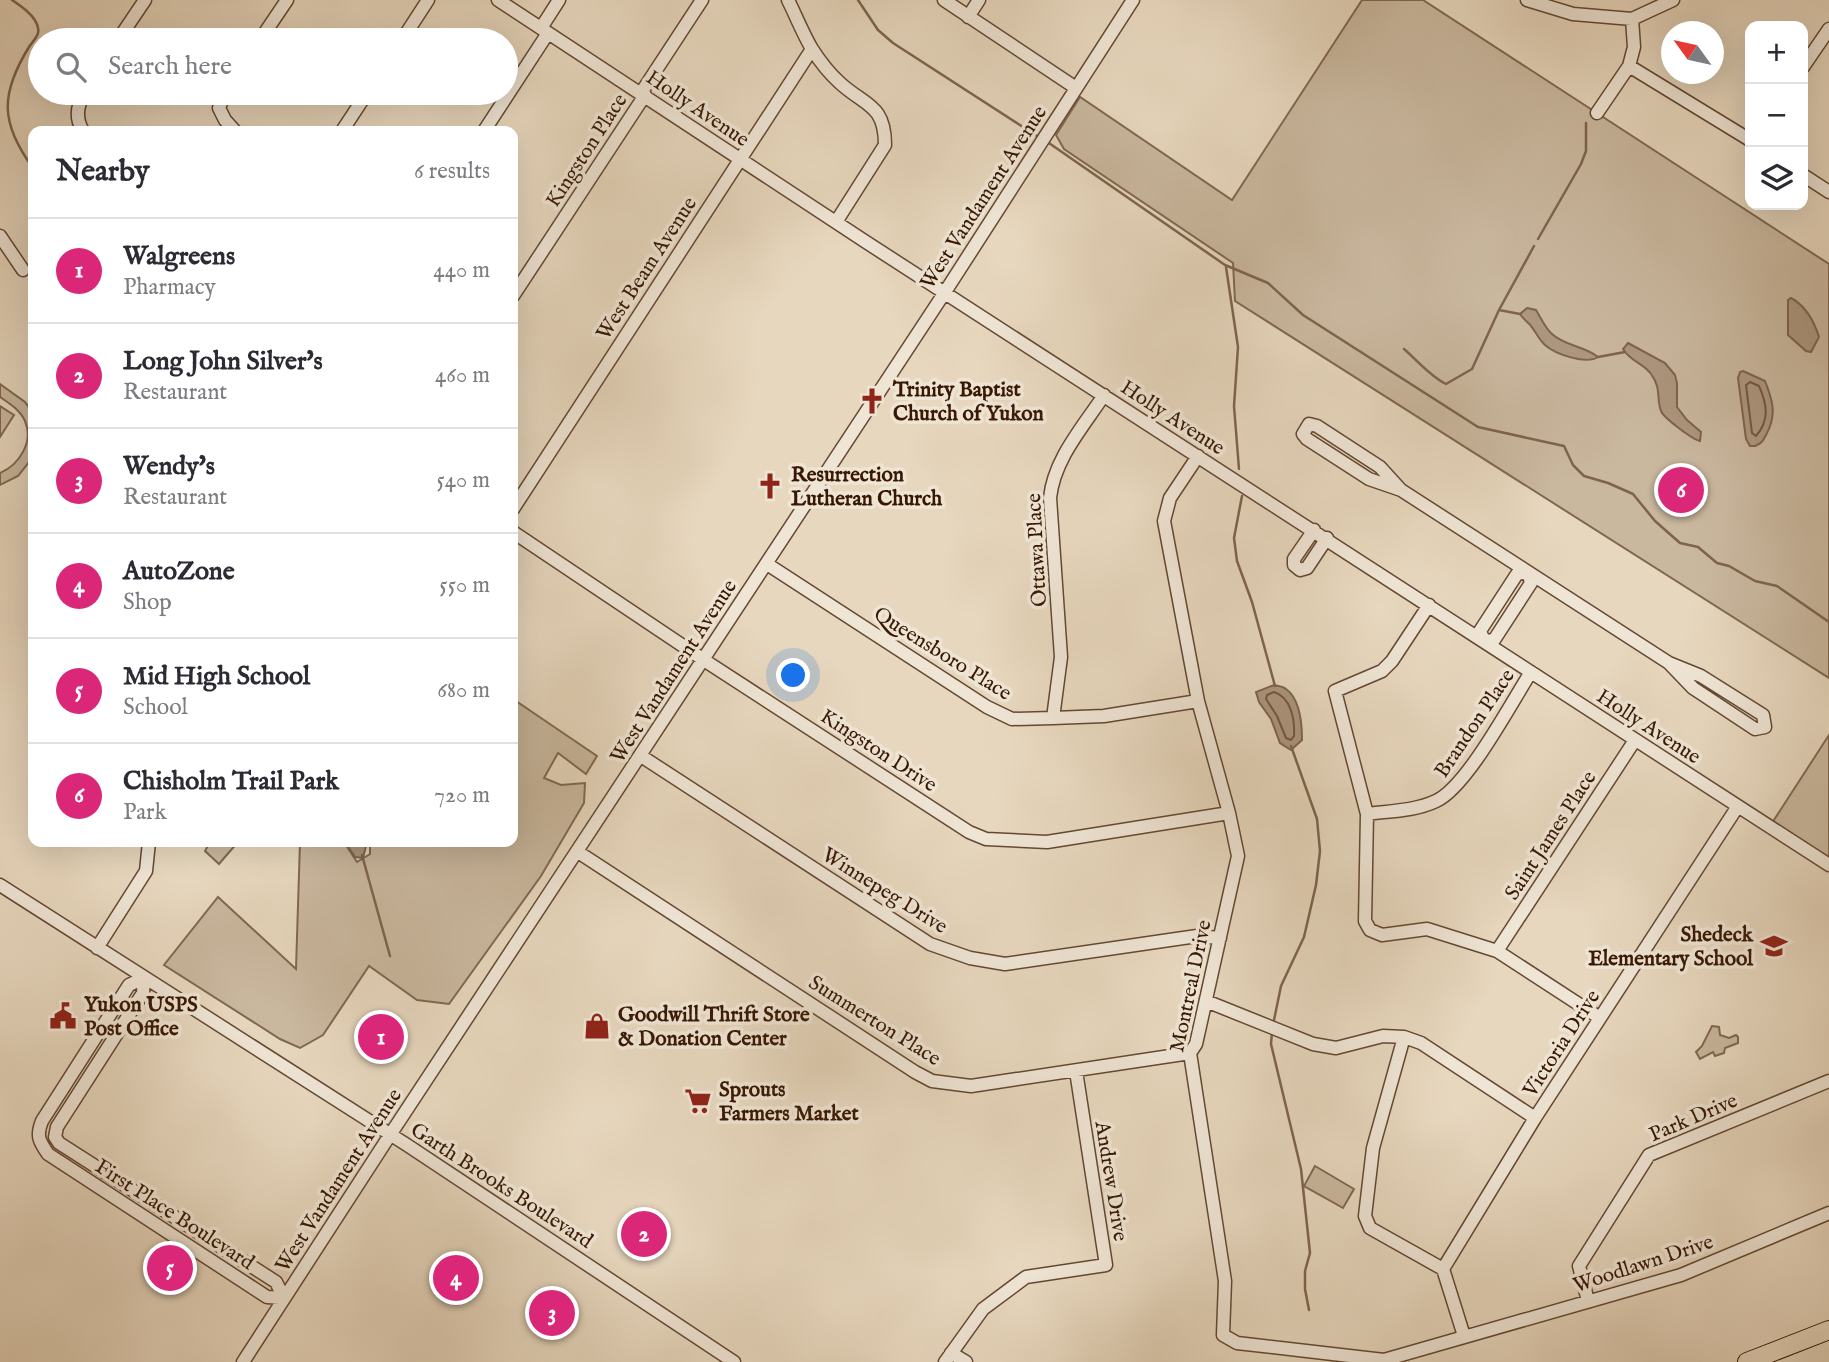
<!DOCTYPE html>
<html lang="en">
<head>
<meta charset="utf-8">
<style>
  body { margin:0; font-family:"IM FELL English",serif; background:#f7f7f7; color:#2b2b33 }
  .controls { position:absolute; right:21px; top:21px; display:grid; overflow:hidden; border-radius:14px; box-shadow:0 7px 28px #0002 }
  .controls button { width:63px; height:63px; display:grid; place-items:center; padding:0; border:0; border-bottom:2px solid #e1e1e2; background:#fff; color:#2b2b33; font:35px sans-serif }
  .compass { position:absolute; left:1661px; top:21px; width:63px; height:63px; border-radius:50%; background:#fff; box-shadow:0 7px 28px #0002; rotate:303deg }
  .you { position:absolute; left:794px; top:676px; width:24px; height:24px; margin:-18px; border:5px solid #fff; border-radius:50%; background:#1a73e8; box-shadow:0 0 0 10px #1a73e833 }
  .badge { display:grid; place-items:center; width:46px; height:46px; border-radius:50%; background:#db2777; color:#fff; font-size:23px; font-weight:700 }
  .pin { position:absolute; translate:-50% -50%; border:4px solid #fff; box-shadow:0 2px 7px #0006 }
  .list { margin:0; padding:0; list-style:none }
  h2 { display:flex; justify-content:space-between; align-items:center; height:91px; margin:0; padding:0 28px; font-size:30px }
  h2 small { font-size:23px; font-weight:400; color:#7c7c81 }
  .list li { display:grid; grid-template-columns:46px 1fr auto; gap:21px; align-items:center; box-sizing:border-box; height:105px; padding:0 28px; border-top:2px solid #e1e1e2 }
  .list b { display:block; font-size:26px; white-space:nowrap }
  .list p { margin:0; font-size:23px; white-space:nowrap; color:#7c7c81 }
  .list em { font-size:23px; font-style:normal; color:#7c7c81 }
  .icon { flex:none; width:38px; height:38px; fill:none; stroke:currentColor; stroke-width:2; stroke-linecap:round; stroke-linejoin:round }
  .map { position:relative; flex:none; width:1829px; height:1362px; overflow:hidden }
  .search { position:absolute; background:#fff; box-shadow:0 7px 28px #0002; left:28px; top:28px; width:490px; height:77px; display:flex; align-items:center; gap:18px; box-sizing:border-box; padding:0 24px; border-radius:38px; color:#7c7c81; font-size:26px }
  .panel { position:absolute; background:#fff; box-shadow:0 7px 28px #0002; left:28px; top:126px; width:490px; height:721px; border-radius:14px }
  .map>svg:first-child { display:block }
  .green { fill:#c9b79e; stroke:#806850; stroke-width:2 }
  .water { fill:#ac967e; stroke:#7e644d; stroke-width:2 }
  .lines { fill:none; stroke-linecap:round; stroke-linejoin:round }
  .shore { stroke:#725740; stroke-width:2 }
  .stream { stroke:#7e644d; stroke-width:2.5 }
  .minor-casing { stroke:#644832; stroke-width:15 }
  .highway-casing { stroke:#381803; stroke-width:20 }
  .minor { stroke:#efe5d5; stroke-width:12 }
  .highway { stroke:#e7d7be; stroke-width:18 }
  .labels { text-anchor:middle; stroke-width:7; stroke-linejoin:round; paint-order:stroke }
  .street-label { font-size:21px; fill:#381803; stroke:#efe5d5 }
  .poi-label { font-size:21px; font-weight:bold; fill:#381803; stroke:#efe5d5; text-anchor:start }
</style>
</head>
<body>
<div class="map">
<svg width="1829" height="1362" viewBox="0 0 1829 1362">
  <rect width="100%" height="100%" fill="#e7d7be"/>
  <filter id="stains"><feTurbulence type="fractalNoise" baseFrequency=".00286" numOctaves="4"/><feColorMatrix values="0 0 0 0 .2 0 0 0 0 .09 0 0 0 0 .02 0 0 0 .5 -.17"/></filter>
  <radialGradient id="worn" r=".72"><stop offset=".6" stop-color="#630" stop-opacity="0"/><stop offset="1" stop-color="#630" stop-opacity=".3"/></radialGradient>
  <path class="green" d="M1362,0H1423L1829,264V678L1235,301L1233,263L1064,149L1056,135L1080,97L1232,200Z
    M0,384L25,402L33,413V457L18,476L0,485V473C19,465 34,442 25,421C20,410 9,403 0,397Z
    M0,406L14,415L0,437Z
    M513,699L597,756L586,774L558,753L544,778L561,785L585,783L584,803L541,876L449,1004L417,1000L369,966L323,1035L300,1048L280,1039L164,965L218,897L296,969L300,842H344L357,862L370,854V842H513Z
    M1829,735V860L1772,823Z
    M210,842H238L219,864L205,851Z
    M1712,1026L1719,1027L1720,1035L1729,1038L1736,1035L1738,1037V1043L1725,1048L1724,1053L1715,1056L1713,1052L1700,1059L1696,1052L1702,1046Z
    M1315,1166L1354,1189L1343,1208L1304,1186Z"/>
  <path class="water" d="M1791,298C1806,306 1814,321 1819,337L1811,352L1806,351L1788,335V300Z
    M1527,308L1536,310C1541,318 1545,328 1552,334C1565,346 1584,346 1598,357C1586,365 1555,354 1545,345C1539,340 1536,332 1531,326C1528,322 1523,319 1520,314Z
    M1628,343L1665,363L1675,375L1677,383V407L1687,420L1701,432L1700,441C1693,440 1664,418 1661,411C1656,398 1662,389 1651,374C1643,363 1631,362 1623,349Z
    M1743,371L1765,381C1773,401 1777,415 1766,435C1763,441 1761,444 1755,446H1750L1746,439L1738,378L1740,372Z
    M1274,685C1278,686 1283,686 1286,689C1300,699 1302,725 1302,740L1291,750L1280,743L1271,719L1259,702L1256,692Z
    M345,842H367L363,858L355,857Z"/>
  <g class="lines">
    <path class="shore" d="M1750,382L1759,386C1767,404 1770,420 1756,436L1752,433L1746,385Z
      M1274,692C1291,697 1295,720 1294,736L1291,740L1286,738L1277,716L1266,699L1267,695Z"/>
    <path class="stream" d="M12,0C21,6 36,16 38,28C40,35 33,41 29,47C0,94 0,123 33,168
      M858,0L878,30L893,43L1040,138
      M1046,141L1225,265L1268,283L1303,315L1478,427L1564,446L1573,465L1584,476L1608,483L1633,494L1655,521L1680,543L1698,547L1717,563L1729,566L1755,581L1777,586L1829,622
      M1538,239L1581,164L1586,151V123
      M1226,267L1238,347L1234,406L1239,469
      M1499,310L1520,314
      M1404,349C1418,361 1430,376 1446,384L1472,369L1499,310L1534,246
      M1598,357L1625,352
      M1242,496L1234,538L1237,561L1252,602L1275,686
      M362,855L390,956
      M1273,1025L1281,986L1304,937L1316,885L1320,851L1317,819L1291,746
      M1272,1032L1271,1044L1301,1169L1310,1253L1305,1271V1289L1309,1310"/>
    <g class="minor-casing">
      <path id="minor" d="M498,0L866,242L1829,865
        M788,0C796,16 803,34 812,49C819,60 830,74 840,83C865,106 885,104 885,145L836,222
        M944,0L1076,88
        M1527,0L1573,14L1632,19L1673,0
        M968,17L979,0
        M541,28L559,0
        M118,40L145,0
        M260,40L287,0
        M402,40L428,0
        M1629,66L1750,140
        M1803,67L1829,29
        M225,93L219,108L225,120L235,131
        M641,93L702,0
        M1597,113L1629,66L1634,47L1632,19
        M83,131C75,118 77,105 85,93
        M342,131L367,93
        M484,131L548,33
        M1803,175L1829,192
        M0,236L23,270
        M513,296L645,95
        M1198,456L1170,498L1164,521L1198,701L1229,813L1238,856L1196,1044L1190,1053L1225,1281L1223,1335L1237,1343L1384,1360L1681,1275L1829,1213
        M1401,490L1369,479L1307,439L1303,434L1309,424L1317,426L1380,467L1401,490L1669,663L1693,688L1755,729L1765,727L1763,715L1701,676L1669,663
        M513,509L812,49
        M1314,530L1294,559V565L1300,570L1307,568L1327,538
        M513,532L710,664L969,832L986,839L1047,842L1229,813
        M767,564L987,707L1012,719L1053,718L1104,716L1198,701
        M1528,572L1531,583L1494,640L1484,641L1480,631L1517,574Z
        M1429,605L1392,661L1382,671L1335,691L1367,814L1365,921L1370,930L1382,935L1427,929L1497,951L1600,1018
        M1053,718L1061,657L1050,498C1054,459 1083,427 1104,395
        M641,756L930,944L970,958L1005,964L1197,936L1220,938
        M1367,814C1389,811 1415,811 1436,801C1467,787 1511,703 1531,672
        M578,852L915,1072L932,1081L971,1086L1190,1053
        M0,885L407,1145L734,1362
        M97,948L146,871L149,842
        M1497,951L1635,740
        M144,978L143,993L57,1127L55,1137L59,1143L276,1282L284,1298L267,1297L48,1154C39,1141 36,1136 42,1121L129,985Z
        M1206,1001L1313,1044L1336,1048L1383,1036L1404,1037L1421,1043L1535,1118
        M1404,1037L1373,1148L1365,1216L1370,1228L1443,1269L1464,1336
        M1443,1269L1535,1118L1738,806
        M1588,1301L1579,1266L1649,1155L1829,1081
        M951,1353L966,1362
        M243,1362L390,1135L945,292L1133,0
        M945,1362L983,1309L1026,1277L1106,1265L1076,1071"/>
    </g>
    <g class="highway-casing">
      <path id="highway" d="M1747,1362L1829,1330"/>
    </g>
    <use href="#minor" class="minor"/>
    <use href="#highway" class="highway"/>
  </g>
  <defs>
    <g id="church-bare" transform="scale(2.1)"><path d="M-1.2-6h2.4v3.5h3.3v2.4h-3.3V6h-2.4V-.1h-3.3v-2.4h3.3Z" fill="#8f2418" stroke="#efe5d5" stroke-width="2.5" paint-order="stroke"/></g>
    <g id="school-bare" transform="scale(2.1)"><path d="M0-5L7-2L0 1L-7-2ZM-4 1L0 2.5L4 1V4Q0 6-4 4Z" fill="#8f2418" stroke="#efe5d5" stroke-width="2.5" paint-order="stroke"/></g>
    <g id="civic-bare" transform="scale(2.1)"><path d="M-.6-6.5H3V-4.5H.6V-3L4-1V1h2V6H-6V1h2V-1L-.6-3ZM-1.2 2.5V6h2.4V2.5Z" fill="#8f2418" stroke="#efe5d5" stroke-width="2.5" paint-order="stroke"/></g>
    <g id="shop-bare" transform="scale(2.1)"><path d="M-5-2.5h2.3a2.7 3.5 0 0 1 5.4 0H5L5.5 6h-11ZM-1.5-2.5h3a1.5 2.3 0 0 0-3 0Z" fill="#8f2418" stroke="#efe5d5" stroke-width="2.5" paint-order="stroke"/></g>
    <g id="supermarket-bare" transform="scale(2.1)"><path d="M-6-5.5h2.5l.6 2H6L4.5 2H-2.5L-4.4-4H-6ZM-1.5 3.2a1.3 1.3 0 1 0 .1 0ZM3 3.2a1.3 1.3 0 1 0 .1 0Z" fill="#8f2418" stroke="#efe5d5" stroke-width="2.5" paint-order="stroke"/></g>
  </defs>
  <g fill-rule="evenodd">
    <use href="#church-bare" x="872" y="401"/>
    <use href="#church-bare" x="770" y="486"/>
    <use href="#school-bare" x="1774" y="946"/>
    <use href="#civic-bare" x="63" y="1016"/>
    <use href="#shop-bare" x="597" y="1026"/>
    <use href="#supermarket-bare" x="698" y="1101"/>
  </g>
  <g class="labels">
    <g class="street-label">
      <text transform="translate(698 108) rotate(34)" y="7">Holly Avenue</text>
      <text transform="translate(586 150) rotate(-57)" y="7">Kingston Place</text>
      <text transform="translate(983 197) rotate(-57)" y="7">West Vandament Avenue</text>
      <text transform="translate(646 268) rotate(-57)" y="7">West Beam Avenue</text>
      <text transform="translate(1173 417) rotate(33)" y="7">Holly Avenue</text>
      <text transform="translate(1036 550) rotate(-93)" y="7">Ottawa Place</text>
      <text transform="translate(943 653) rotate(32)" y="7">Queensboro Place</text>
      <text transform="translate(673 671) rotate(-57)" y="7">West Vandament Avenue</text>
      <text transform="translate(1474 723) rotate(-56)" y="7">Brandon Place</text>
      <text transform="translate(1649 726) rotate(33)" y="7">Holly Avenue</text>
      <text transform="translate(879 750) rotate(33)" y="7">Kingston Drive</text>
      <text transform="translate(1550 835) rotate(-57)" y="7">Saint James Place</text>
      <text transform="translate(885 890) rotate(32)" y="7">Winnepeg Drive</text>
      <text transform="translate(1190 986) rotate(-78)" y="7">Montreal Drive</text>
      <text transform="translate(875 1020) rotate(32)" y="7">Summerton Place</text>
      <text transform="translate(1561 1043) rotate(-57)" y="7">Victoria Drive</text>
      <text transform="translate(1693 1117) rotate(-23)" y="7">Park Drive</text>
      <text transform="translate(338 1180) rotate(-57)" y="7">West Vandament Avenue</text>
      <text transform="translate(1112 1181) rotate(81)" y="7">Andrew Drive</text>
      <text transform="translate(502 1185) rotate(33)" y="7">Garth Brooks Boulevard</text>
      <text transform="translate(175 1214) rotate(33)" y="7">First Place Boulevard</text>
      <text transform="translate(1643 1263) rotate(-18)" y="7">Woodlawn Drive</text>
    </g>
    <g class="poi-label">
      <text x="893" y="396">Trinity Baptist<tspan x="893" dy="24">Church of Yukon</tspan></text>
      <text x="791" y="481">Resurrection<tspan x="791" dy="24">Lutheran Church</tspan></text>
      <text x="1753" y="941" text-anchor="end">Shedeck<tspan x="1753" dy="24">Elementary School</tspan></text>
      <text x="84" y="1011">Yukon USPS<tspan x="84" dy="24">Post Office</tspan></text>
      <text x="618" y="1021">Goodwill Thrift Store<tspan x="618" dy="24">&amp; Donation Center</tspan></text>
      <text x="719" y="1096">Sprouts<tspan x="719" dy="24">Farmers Market</tspan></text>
    </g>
  </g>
  <rect width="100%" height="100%" filter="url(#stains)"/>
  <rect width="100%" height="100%" fill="url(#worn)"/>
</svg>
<div class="controls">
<button>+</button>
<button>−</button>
<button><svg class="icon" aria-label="layers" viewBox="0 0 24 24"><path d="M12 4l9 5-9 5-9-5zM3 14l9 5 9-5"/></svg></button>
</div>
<svg class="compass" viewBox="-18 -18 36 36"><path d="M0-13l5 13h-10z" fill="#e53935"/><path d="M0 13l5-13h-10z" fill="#7c7c81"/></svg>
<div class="you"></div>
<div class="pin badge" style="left:381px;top:1037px">1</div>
<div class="pin badge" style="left:644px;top:1234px">2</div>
<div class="pin badge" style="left:552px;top:1313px">3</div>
<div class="pin badge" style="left:456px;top:1278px">4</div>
<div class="pin badge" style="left:170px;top:1268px">5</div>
<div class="pin badge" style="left:1681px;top:490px">6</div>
<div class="search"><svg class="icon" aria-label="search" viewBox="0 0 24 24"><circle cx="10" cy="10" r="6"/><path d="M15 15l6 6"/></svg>Search here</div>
<section class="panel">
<h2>Nearby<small>6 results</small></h2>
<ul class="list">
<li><span class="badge">1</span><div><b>Walgreens</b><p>Pharmacy</p></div><em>440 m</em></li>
<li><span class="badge">2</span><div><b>Long John Silver's</b><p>Restaurant</p></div><em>460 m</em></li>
<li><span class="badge">3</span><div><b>Wendy's</b><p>Restaurant</p></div><em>540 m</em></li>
<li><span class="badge">4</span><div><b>AutoZone</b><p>Shop</p></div><em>550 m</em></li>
<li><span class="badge">5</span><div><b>Mid High School</b><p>School</p></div><em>680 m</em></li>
<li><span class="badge">6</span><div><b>Chisholm Trail Park</b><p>Park</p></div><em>720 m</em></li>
</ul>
</section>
</div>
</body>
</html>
